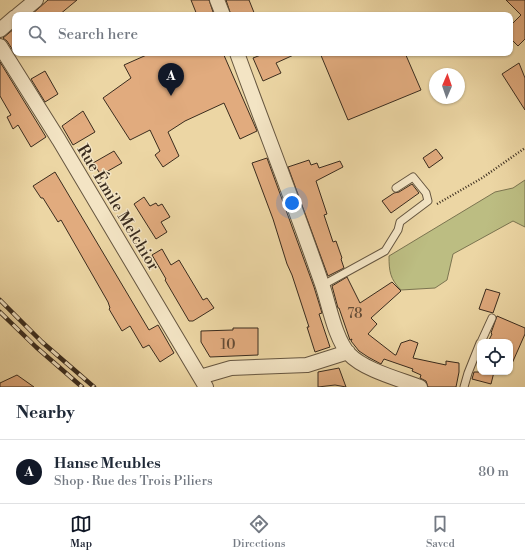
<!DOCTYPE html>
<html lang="en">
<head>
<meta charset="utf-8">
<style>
  body { margin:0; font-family:"Libre Bodoni",serif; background:#f6f6f7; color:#1f2937 }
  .controls { position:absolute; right:12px; bottom:12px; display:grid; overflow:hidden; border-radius:8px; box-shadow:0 1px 3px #0004 }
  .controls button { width:36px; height:36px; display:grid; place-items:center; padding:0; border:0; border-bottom:1px solid #e0e1e3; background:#fff; color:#1f2937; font:20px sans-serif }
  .compass { position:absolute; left:429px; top:68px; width:36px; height:36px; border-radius:50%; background:#fff; box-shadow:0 1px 3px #0004; rotate:2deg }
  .you { position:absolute; left:292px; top:203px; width:14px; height:14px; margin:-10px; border:3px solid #fff; border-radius:50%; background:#1a73e8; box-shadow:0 0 0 6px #1a73e833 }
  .badge { display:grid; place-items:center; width:26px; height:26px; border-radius:50%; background:#111827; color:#fff; font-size:13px; font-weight:700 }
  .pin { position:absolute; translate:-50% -33px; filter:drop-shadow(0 1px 2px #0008) }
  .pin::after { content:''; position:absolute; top:21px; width:14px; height:12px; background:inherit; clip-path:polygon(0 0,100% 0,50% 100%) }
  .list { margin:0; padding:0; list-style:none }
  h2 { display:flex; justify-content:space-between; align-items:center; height:52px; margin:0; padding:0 16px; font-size:17px }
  h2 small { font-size:13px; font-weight:400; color:#747a83 }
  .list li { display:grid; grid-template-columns:26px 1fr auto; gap:12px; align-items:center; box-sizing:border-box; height:64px; padding:0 16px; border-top:1px solid #e0e1e3 }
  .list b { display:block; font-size:15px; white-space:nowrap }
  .list p { margin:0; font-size:13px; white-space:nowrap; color:#747a83 }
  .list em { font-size:13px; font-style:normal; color:#747a83 }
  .icon { flex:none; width:22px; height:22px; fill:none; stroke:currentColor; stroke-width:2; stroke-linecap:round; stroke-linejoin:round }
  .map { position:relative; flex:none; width:525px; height:387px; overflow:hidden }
  .search { position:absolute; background:#fff; box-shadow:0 1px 3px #0004; left:12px; right:12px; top:12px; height:44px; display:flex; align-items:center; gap:10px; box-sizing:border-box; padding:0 14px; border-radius:8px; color:#747a83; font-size:15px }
  .sheet { height:116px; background:#fff }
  nav { display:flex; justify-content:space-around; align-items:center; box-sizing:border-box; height:56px; border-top:1px solid #e0e1e3; background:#fff; font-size:11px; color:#747a83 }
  nav a { display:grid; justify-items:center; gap:2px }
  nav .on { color:#111827 }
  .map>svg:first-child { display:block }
  .green { fill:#bcbd82; stroke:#7b7450 }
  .building { fill:#e1ab7e; stroke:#3a2c1e }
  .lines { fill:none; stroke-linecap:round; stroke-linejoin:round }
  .service-casing { stroke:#665640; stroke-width:9 }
  .minor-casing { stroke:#665640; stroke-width:16 }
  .path { stroke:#3a2c1e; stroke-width:2.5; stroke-dasharray:1 2; stroke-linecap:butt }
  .service { stroke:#f3e4c4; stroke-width:7 }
  .minor { stroke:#f3e4c4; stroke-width:14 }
  .rail-casing { stroke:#3a2c1e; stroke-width:4.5 }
  .rail { stroke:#f3e4c4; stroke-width:3; stroke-dasharray:9; stroke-linecap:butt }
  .labels { text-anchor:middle; stroke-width:3; stroke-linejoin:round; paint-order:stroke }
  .number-label { font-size:14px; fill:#644c36 }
  .street-label { font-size:16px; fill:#3a2c1e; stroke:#f3e4c4 }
</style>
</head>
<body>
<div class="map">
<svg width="525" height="387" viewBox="0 0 525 387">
  <rect width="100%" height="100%" fill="#ecd6a4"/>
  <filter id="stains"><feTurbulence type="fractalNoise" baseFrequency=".005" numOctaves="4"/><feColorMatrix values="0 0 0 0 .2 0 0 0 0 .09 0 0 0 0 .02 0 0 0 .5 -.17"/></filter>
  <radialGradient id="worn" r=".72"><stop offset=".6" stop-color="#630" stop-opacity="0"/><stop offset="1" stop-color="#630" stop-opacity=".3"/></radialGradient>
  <path class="green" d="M525,180V227L513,221L453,254L447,280L435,288L401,290C390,279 389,271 389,256L495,192L513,188Z"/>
  <path class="building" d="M48,0H77L59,15H31Z
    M191,0H209L214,15H197Z
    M226,0H249L255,15H231Z
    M506,0H525V39L518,46L510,38V26L521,15Z
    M15,28V52H14L7,41L3,38Z
    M151,53H223L257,131L240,139L224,103L185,121L168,132L179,156L163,167L155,155L160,151L150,130L130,140L103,98L131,78L124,65Z
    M266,53H298L276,63L281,73L263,81L253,58Z
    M320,53H405L421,90L348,120Z
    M0,62L46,137L31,147L18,125L13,129L7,117L11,115L0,96Z
    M519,63L525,78V110L502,74Z
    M45,71L58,94L45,102L31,79Z
    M83,111L95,132L73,145L62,126Z
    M436,149L443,158L429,168L423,158Z
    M114,151L122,163L101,175L93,163Z
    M267,158L314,287L322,313L319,314L330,347L315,352L307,327H309L292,275L287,264L273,219L252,163Z
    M309,160L311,165L317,163L319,168L340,161L343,167L316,181L327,214L324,215L333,242L336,241L342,258L341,259L344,268L328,276L288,167Z
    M55,172L149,330L158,325L174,353L160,362L149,345L143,348L130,326L122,331L109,309L110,308L108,302L61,220L58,222L43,198H41L33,186Z
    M412,184L419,193L391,213L382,201L394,193L399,192Z
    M144,197L150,206L156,203L158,206L162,204L170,217L161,222L167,232L156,239L134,204Z
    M162,249L171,265L179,260L203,300L207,298L214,308L193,321H189L165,280L166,279L152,255Z
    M347,277L360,303L392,282L401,291L371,318L377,324L368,334L395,355H396L401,343L410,340L418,343L413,358L446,365V361L459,363V372L456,387H428L426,381L420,378L421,375L412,371L413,369L384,359L381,364L368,357L359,351L351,341L352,339L350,340L339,308H338L332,286Z
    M486,289L500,293L493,313L479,309Z
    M497,316L525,328V334L510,368V342H488L492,334L491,333Z
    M233,328H258V355L210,357L201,342V331L233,330Z
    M339,368L346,387L335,385L318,387V372Z
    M474,372H494L491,384L472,379Z
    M17,375L34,387H0V383Z"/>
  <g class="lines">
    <g class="service-casing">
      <path id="service" d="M323,285L385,251L398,230L400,222L428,201L426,193L413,177L396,188
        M481,342L492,318
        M464,387L468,373L480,343"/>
    </g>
    <g class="minor-casing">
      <path id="minor" d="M217,0L223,15
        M18,15L36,0
        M0,30L15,17
        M0,46L59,140L206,387
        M237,53C265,130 295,206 322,284C329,304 335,339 349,354C364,370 399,379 420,387
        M200,377L231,368L307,365L348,352"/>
    </g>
    <path class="path" d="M437,204L482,178L525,148"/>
    <use href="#service" class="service"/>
    <use href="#minor" class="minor"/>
    <g class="rail-casing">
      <path id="rail" d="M0,300L42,342L94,387
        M0,312L36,347L82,387"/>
    </g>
    <use href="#rail" class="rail"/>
  </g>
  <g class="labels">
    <g class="number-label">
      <text x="355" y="318">78</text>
      <text x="228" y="349">10</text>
    </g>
    <g class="street-label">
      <text transform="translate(119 207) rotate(59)" y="6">Rue Émile Melchior</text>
    </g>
  </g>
  <rect width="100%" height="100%" filter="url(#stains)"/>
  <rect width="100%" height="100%" fill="url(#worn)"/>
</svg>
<div class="controls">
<button><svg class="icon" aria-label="locate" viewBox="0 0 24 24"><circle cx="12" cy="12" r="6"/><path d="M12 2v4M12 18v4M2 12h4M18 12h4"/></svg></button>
</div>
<svg class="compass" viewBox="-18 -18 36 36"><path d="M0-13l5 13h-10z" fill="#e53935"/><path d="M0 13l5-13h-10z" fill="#747a83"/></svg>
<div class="you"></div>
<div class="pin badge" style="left:171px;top:96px">A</div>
<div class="search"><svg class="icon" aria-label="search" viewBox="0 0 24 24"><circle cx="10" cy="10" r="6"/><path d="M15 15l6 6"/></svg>Search here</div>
</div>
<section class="sheet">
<h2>Nearby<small></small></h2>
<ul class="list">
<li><span class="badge">A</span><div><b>Hanse Meubles</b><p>Shop · Rue des Trois Piliers</p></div><em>80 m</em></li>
</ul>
</section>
<nav>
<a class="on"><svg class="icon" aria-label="map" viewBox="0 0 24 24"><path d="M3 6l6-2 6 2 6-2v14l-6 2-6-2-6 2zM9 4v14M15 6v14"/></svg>Map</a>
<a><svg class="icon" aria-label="directions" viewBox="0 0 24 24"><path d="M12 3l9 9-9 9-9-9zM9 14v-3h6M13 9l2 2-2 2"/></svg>Directions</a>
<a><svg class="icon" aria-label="saved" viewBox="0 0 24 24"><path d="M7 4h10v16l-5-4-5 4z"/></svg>Saved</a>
</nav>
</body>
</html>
